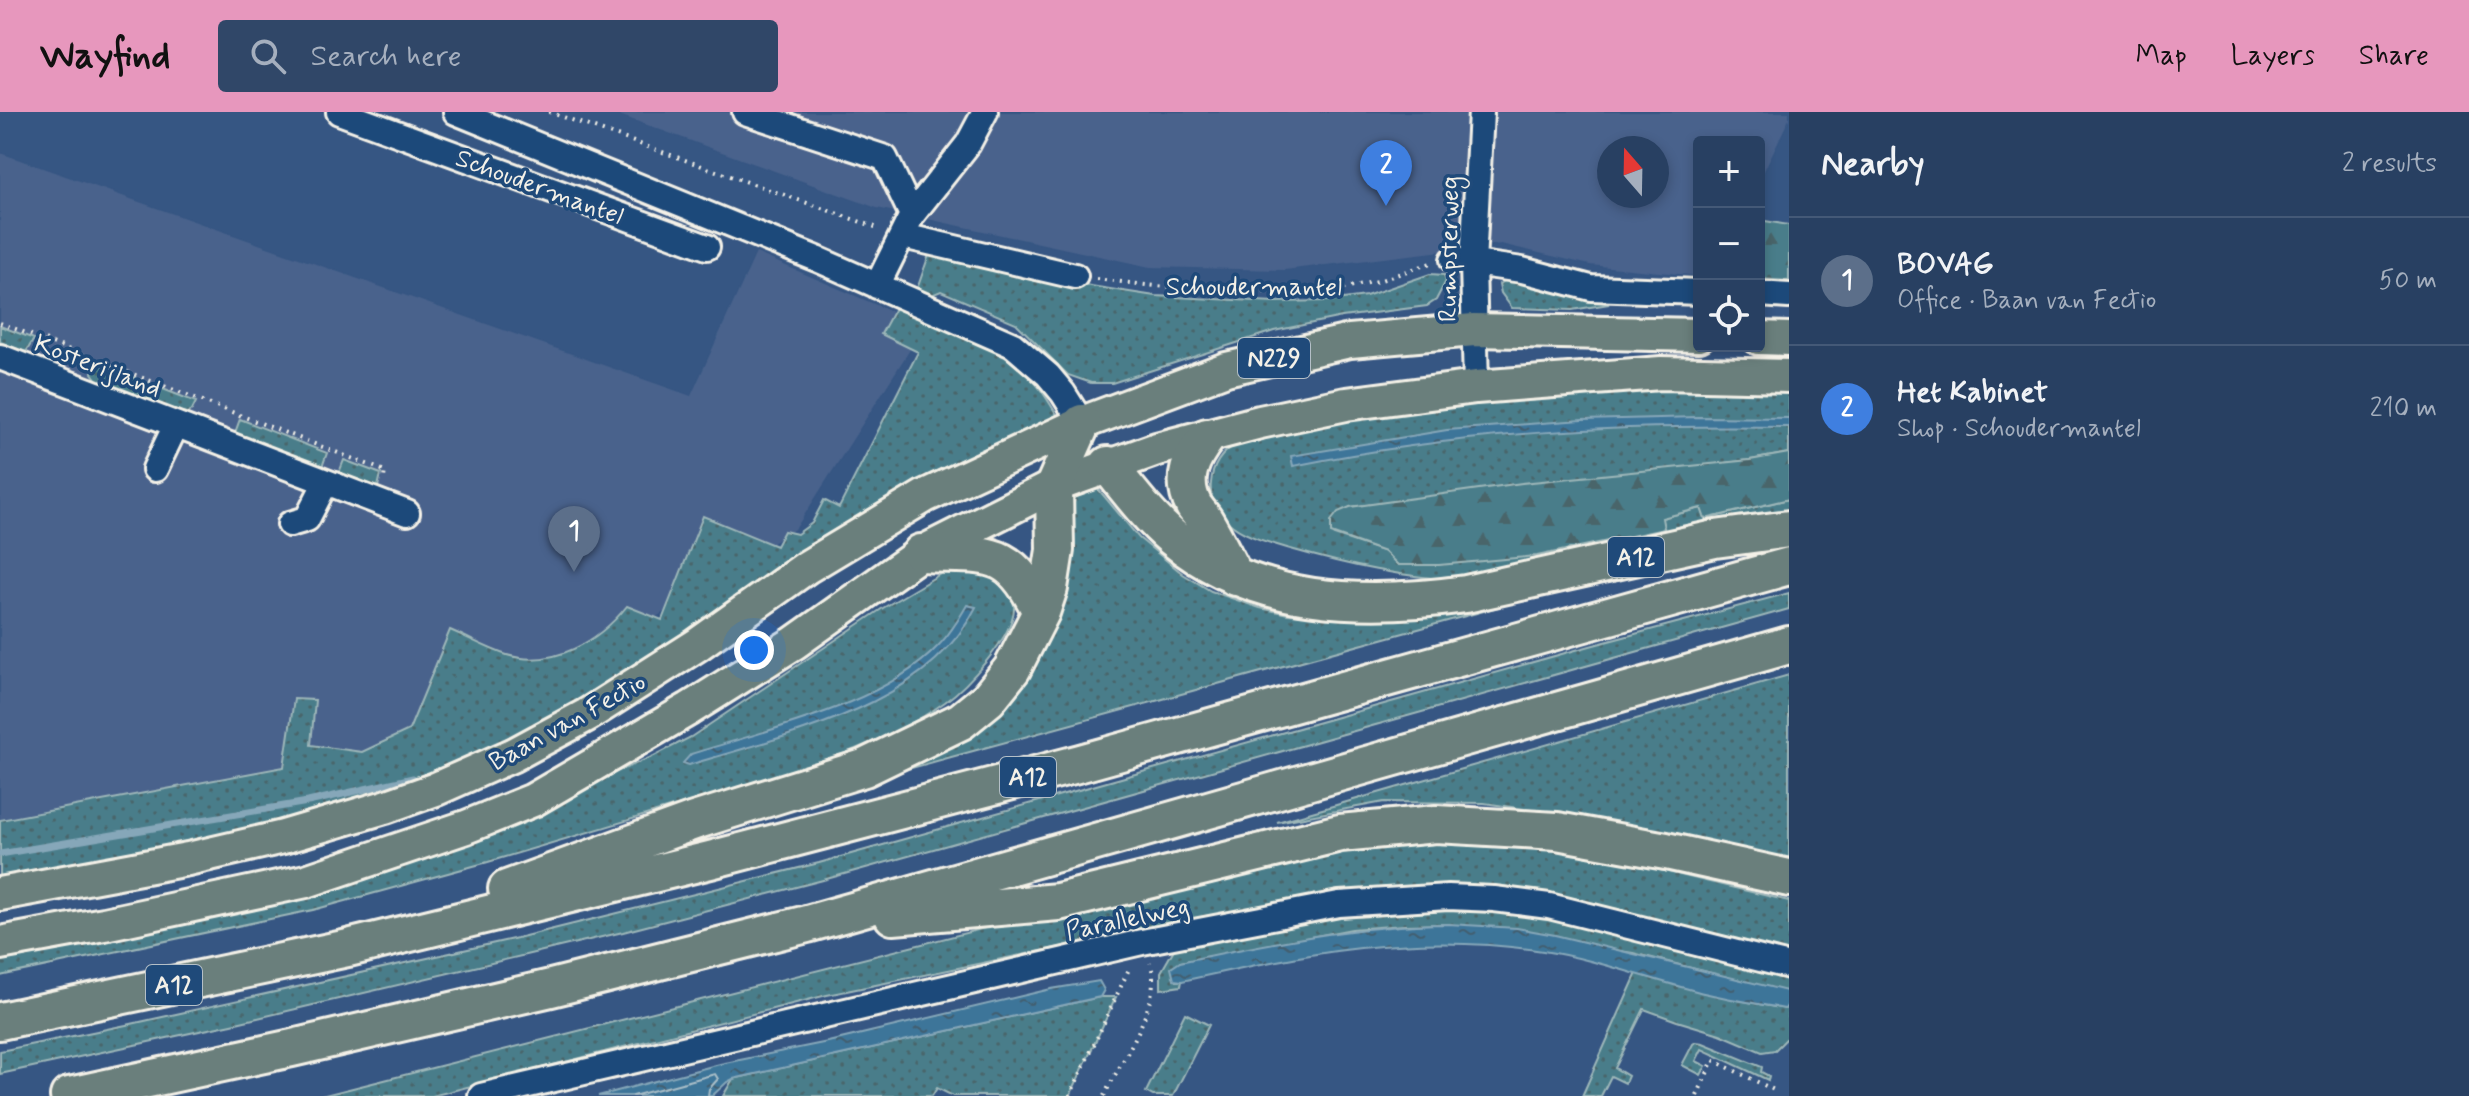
<!DOCTYPE html>
<html lang="en">
<head>
<meta charset="utf-8">
<style>
  body { margin:0; font-family:Mynerve,sans-serif; background:#304768; color:#f1f3f6 }
  .controls { position:absolute; right:24px; top:24px; display:grid; overflow:hidden; border-radius:8px; box-shadow:0 4px 12px #0003 }
  .controls button { width:72px; height:72px; display:grid; place-items:center; padding:0; border:0; border-bottom:2px solid #445977; background:#284062; color:#f1f3f6; font:40px sans-serif }
  .compass { position:absolute; left:1597px; top:24px; width:72px; height:72px; border-radius:50%; background:#284062; box-shadow:0 4px 12px #0003; rotate:340deg }
  .you { position:absolute; left:754px; top:538px; width:28px; height:28px; margin:-20px; border:6px solid #fff; border-radius:50%; background:#1a73e8; box-shadow:0 0 0 12px #1a73e833 }
  .badge { display:grid; place-items:center; width:52px; height:52px; border-radius:50%; background:#e797bd; color:#fff; font-size:26px; font-weight:700 }
  .pin { position:absolute; translate:-50% -66px; filter:drop-shadow(0 2px 4px #0008) }
  .pin::after { content:''; position:absolute; top:42px; width:28px; height:24px; background:inherit; clip-path:polygon(0 0,100% 0,50% 100%) }
  .list { margin:0; padding:0; list-style:none }
  h2 { display:flex; justify-content:space-between; align-items:center; height:104px; margin:0; padding:0 32px; font-size:34px }
  h2 small { font-size:26px; font-weight:400; color:#a5afbe }
  .list li { display:grid; grid-template-columns:52px 1fr auto; gap:24px; align-items:center; box-sizing:border-box; height:128px; padding:0 32px; border-top:2px solid #445977 }
  .list b { display:block; font-size:30px; white-space:nowrap }
  .list p { margin:0; font-size:26px; white-space:nowrap; color:#a5afbe }
  .list em { font-size:26px; font-style:normal; color:#a5afbe }
  .icon { flex:none; width:44px; height:44px; fill:none; stroke:currentColor; stroke-width:2; stroke-linecap:round; stroke-linejoin:round }
  .map { position:relative; flex:none; width:1789px; height:984px; overflow:hidden }
  header { display:flex; align-items:center; gap:48px; box-sizing:border-box; height:112px; padding:0 40px; background:#e797bd; color:#111 }
  header strong { font-size:38px }
  nav { display:flex; gap:44px; margin-inline-start:auto; font-size:28px }
  .search { width:560px; height:72px; background:#304768; display:flex; align-items:center; gap:20px; box-sizing:border-box; padding:0 28px; border-radius:8px; color:#a5afbe; font-size:30px }
  main { display:flex }
  aside { flex:1; background:#284062 }
  .map>svg:first-child { display:block }
  .built { fill:#49628c; fill-rule:evenodd }
  .grass { fill:url(#grass-dots); stroke:#9eb7b9; stroke-width:2 }
  .forest { fill:url(#forest-firs); stroke:#9eb7b9; stroke-width:2 }
  .water { fill:url(#water-ripples); stroke:#86a7b9; stroke-width:2 }
  .lines { fill:none; stroke-linecap:round; stroke-linejoin:round }
  .shore { stroke:#abbfc8; stroke-width:2 }
  .stream { stroke:#86a7b9; stroke-width:7 }
  .minor-casing { stroke:#f4f1e8; stroke-width:30 }
  .major-casing { stroke:#f4f1e8; stroke-width:38 }
  .highway-casing { stroke:#f4f1e8; stroke-width:42 }
  .path { stroke:#f4f1e8; stroke-width:4; stroke-dasharray:2 6; stroke-linecap:butt }
  .minor { stroke:#1f4a7a; stroke-width:24 }
  .major { stroke:#6b7f7c; stroke-width:32 }
  .highway { stroke:#6b7f7c; stroke-width:36 }
  .labels { text-anchor:middle; stroke-width:7; stroke-linejoin:round; paint-order:stroke }
  .shield { fill:#1f4a7a; stroke:#b4bfc7; stroke-width:2 }
  .shield-label { font-size:24px; font-weight:bold; fill:#f4f1e8 }
  .street-label { font-size:26px; fill:#f4f1e8; stroke:#1f4a7a }
</style>
</head>
<body>
<header>
<strong>Wayfind</strong>
<div class="search"><svg class="icon" aria-label="search" viewBox="0 0 24 24"><circle cx="10" cy="10" r="6"/><path d="M15 15l6 6"/></svg>Search here</div>
<nav><a>Map</a><a>Layers</a><a>Share</a></nav>
</header>
<main>
<div class="map">
<svg width="1789" height="984" viewBox="0 0 1789 984">
  <defs>
    <pattern id="grass-dots" width="8" height="8" patternUnits="userSpaceOnUse" patternTransform="scale(2)"><rect width="8" height="8" fill="#497d8a"/><path d="M2 2h.1M6 6h.1" fill="none" stroke="#49656b" stroke-width="1.8" stroke-linecap="round"/></pattern>
    <pattern id="forest-firs" width="22" height="20" patternUnits="userSpaceOnUse" patternTransform="scale(2)"><rect width="22" height="20" fill="#497d8a"/><path d="M5 1l3.5 6h-7zM16 11l3.5 6h-7z" fill="#49656b"/></pattern>
    <pattern id="water-ripples" width="26" height="14" patternUnits="userSpaceOnUse" patternTransform="scale(2)"><rect width="26" height="14" fill="#3d7599"/><path d="M2 4q2-2 4 0t4 0M15 11q2-2 4 0t4 0" fill="none" stroke="#435e70"/></pattern>
  </defs>
  <rect width="100%" height="100%" fill="#365683"/>
  <filter id="ink" filterUnits="userSpaceOnUse"><feTurbulence type="fractalNoise" baseFrequency=".0125" numOctaves="2"/><feDisplacementMap in="SourceGraphic" scale="16" xChannelSelector="R" yChannelSelector="G"/><feConvolveMatrix kernelMatrix="1 2 1 2 8 2 1 2 1" color-interpolation-filters="sRGB"/></filter>
  <g filter="url(#ink)">
    <path class="built" d="M611,0H1789V7L1759,69V30H1699V164L1590,153L1501,132L1284,158L1150,155L877,96ZM1609,36H1657V84H1609Z
      M0,41L691,284L756,141L925,214L796,416L546,575L409,618L362,640L310,633L285,655L0,707Z"/>
    <path class="grass" d="M929,143L1033,165L1155,184L1275,190L1328,189L1366,184L1430,162L1444,163L1446,169L1436,188L1427,194L1342,205L1274,219L1112,271H1091L1068,263L1016,211L941,179L927,185L916,180Z
      M1510,166L1609,192L1572,198L1512,196L1501,181L1499,172Z
      M896,194C941,211 1007,235 1037,273C1045,282 1051,294 1058,304L982,338L914,373L691,521L545,611L469,647L311,703L164,740L0,766V708L284,655L294,587L315,588L311,633L362,640L409,618L450,518C469,526 488,537 507,543C553,557 599,529 627,494L662,508L703,404L776,434L784,419L797,422L812,411L824,388L839,396L918,240L881,222Z
      M0,214L34,227L26,240L0,230Z
      M94,250L196,290L192,298L187,301L181,300L97,268L92,261Z
      M1639,278L1789,280V341L1750,348L1350,395L1334,423L1385,440L1398,453L1664,416L1661,406L1702,396L1705,407L1789,387V397L1466,469C1402,465 1349,454 1287,436C1267,430 1243,424 1227,409C1217,400 1209,385 1211,371C1212,355 1221,340 1236,333C1271,316 1316,312 1355,306C1385,302 1415,297 1445,293C1509,284 1574,283 1639,278Z
      M240,307L327,341L322,355L235,321Z
      M344,348L381,362L378,375L339,361Z
      M1094,372L1139,426L1183,462L1211,479L1260,496L1288,502L1354,506L1535,485L893,661L954,629L1072,403L1076,380Z
      M947,458C958,459 973,457 984,462C996,467 1016,482 1014,497C1012,526 967,574 945,590C908,617 866,633 823,650L488,750L313,798L0,864V843L476,719L654,644L691,625L883,496Z
      M1789,481V497L823,768L623,820L232,912L0,962V939L131,912L513,827L819,751L1590,534Z
      M1789,563V754L1600,708L1484,691L1384,690L1277,710Z
      M1481,725L1593,742L1789,789V844L1584,790L1477,774L1375,778L1259,794L827,883L432,984H321L1104,786L1316,737Z
      M1444,794L1568,806L1789,864V881L1633,841L1448,812L1404,813L1352,817L1180,850L1177,869H1182L1181,874L1161,877V860L1177,832L1314,804Z
      M1637,861C1685,877 1735,888 1785,897L1789,891L1788,925L1775,938L1762,940L1720,922L1677,909L1644,897L1615,956L1628,964L1625,971L1611,964L1601,984H1582Z
      M1100,885H1116L1070,984H953L937,976L932,984H723L733,967Z
      M1185,901L1209,913L1173,984H1153L1146,980Z
      M1696,930L1703,931L1762,955L1761,960L1769,964L1768,968L1702,937L1696,949L1706,954L1701,963L1682,953L1693,932Z"/>
    <path class="forest" d="M1759,108L1789,113V169L1759,167Z
      M1789,341V387L1705,407L1701,396L1662,406L1664,417L1537,444L1439,453H1398L1385,440L1331,421V409L1338,400L1350,395L1522,371L1750,348Z"/>
    <path class="water" d="M1698,305L1789,306V315C1619,312 1460,320 1293,354L1291,344L1447,318L1582,308Z
      M967,493L976,495C926,596 787,622 689,653L683,651L691,642C766,618 883,593 938,534C950,522 959,507 967,493Z
      M1448,812L1517,816L1555,823L1787,879L1789,891L1785,897C1755,891 1725,887 1696,879C1645,866 1595,847 1543,839C1413,819 1307,841 1182,869L1174,868L1171,856L1180,850C1269,831 1357,813 1448,812Z
      M1099,869L1104,878L1100,885L733,967L727,970L712,984H598L720,952L828,930L1051,877Z"/>
    <g class="lines">
      <path class="shore" d="M633,984L715,962L718,967L709,977L708,984"/>
      <path class="stream" d="M0,742L308,690L413,666"/>
      <g class="minor-casing">
        <path id="minor" d="M339,0L707,135
          M456,0L817,147L1013,233L1048,263L1063,281L1082,311
          M745,0L885,46L912,103
          M903,124L1075,164
          M1453,148L1522,158L1591,176L1699,180
          M877,174L912,103L968,32L985,0
          M1759,182L1789,184
          M0,245L407,401
          M1476,275L1473,151L1481,0
          M155,357L176,313
          M290,412L307,407L326,370
          M481,984L1142,830L1339,792L1448,785L1494,787L1549,794L1789,854"/>
      </g>
      <g class="major-casing">
        <path id="major" d="M1759,226L1789,227
          M0,782L188,747L283,725L385,695L436,677L513,643L587,603L697,533L807,455L925,384L1082,311L1226,257L1350,229L1474,218L1699,223
          M0,831L104,812L306,769L466,715L533,688L689,597L794,531L921,441L1054,374L1157,337L1260,310L1346,292L1476,275L1661,261L1789,264"/>
      </g>
      <g class="highway-casing">
        <path id="highway" d="M1207,325C1191,346 1180,367 1194,394C1197,399 1202,404 1205,409C1216,427 1225,447 1235,465
          M1108,353C1128,378 1149,406 1173,426C1255,494 1365,496 1466,482L1715,427L1789,417
          M921,441C988,444 1009,433 1041,500
          M507,777L694,709L864,656L961,609L988,587L1012,557L1041,500L1049,476L1055,438L1054,374L1082,311
          M893,804L1058,790L1340,721L1436,712L1557,719L1666,739L1789,766
          M0,909L348,836L710,748L1081,651L1789,454
          M69,984L292,936L551,876L807,812L1789,533"/>
      </g>
      <path class="path" d="M549,0L878,116
        M1096,167L1155,174L1255,180L1339,177L1378,169L1431,151
        M0,211L385,359L384,366
        M1070,984L1129,857
        M1104,984C1120,951 1165,887 1150,851
        M1697,984L1713,948L1774,978"/>
      <use href="#minor" class="minor"/>
      <use href="#major" class="major"/>
      <use href="#highway" class="highway"/>
    </g>
  </g>
  <g class="labels">
    <g class="shield">
      <rect x="1238" y="226" width="72" height="40" rx="6"/>
      <rect x="1608" y="425" width="56" height="40" rx="6"/>
      <rect x="1000" y="645" width="56" height="40" rx="6"/>
      <rect x="146" y="853" width="56" height="40" rx="6"/>
    </g>
    <g class="shield-label">
      <text x="1274" y="254">N229</text>
      <text x="1636" y="453">A12</text>
      <text x="1028" y="673">A12</text>
      <text x="174" y="881">A12</text>
    </g>
    <g class="street-label">
      <text transform="translate(540 74) rotate(20)" y="9">Schoudermantel</text>
      <text transform="translate(1448 137) rotate(-89)" y="9">Rumpsterweg</text>
      <text x="1254" y="183">Schoudermantel</text>
      <text transform="translate(98 253) rotate(21)" y="9">Kosterijland</text>
      <text transform="translate(567 609) rotate(-29)" y="9">Baan van Fectio</text>
      <text transform="translate(1127 806) rotate(-12)" y="9">Parallelweg</text>
    </g>
  </g>
</svg>
<div class="controls">
<button>+</button>
<button>−</button>
<button><svg class="icon" aria-label="locate" viewBox="0 0 24 24"><circle cx="12" cy="12" r="6"/><path d="M12 2v4M12 18v4M2 12h4M18 12h4"/></svg></button>
</div>
<svg class="compass" viewBox="-18 -18 36 36"><path d="M0-13l5 13h-10z" fill="#e53935"/><path d="M0 13l5-13h-10z" fill="#a5afbe"/></svg>
<div class="you"></div>
<div class="pin badge" style="left:574px;top:460px;background:#5c6f8a">1</div>
<div class="pin badge" style="left:1386px;top:94px;background:#3f7fe0">2</div>
</div>
<aside>
<h2>Nearby<small>2 results</small></h2>
<ul class="list">
<li><span class="badge" style="background:#5c6f8a">1</span><div><b>BOVAG</b><p>Office · Baan van Fectio</p></div><em>50 m</em></li>
<li><span class="badge" style="background:#3f7fe0">2</span><div><b>Het Kabinet</b><p>Shop · Schoudermantel</p></div><em>210 m</em></li>
</ul>
</aside>
</main>
</body>
</html>
